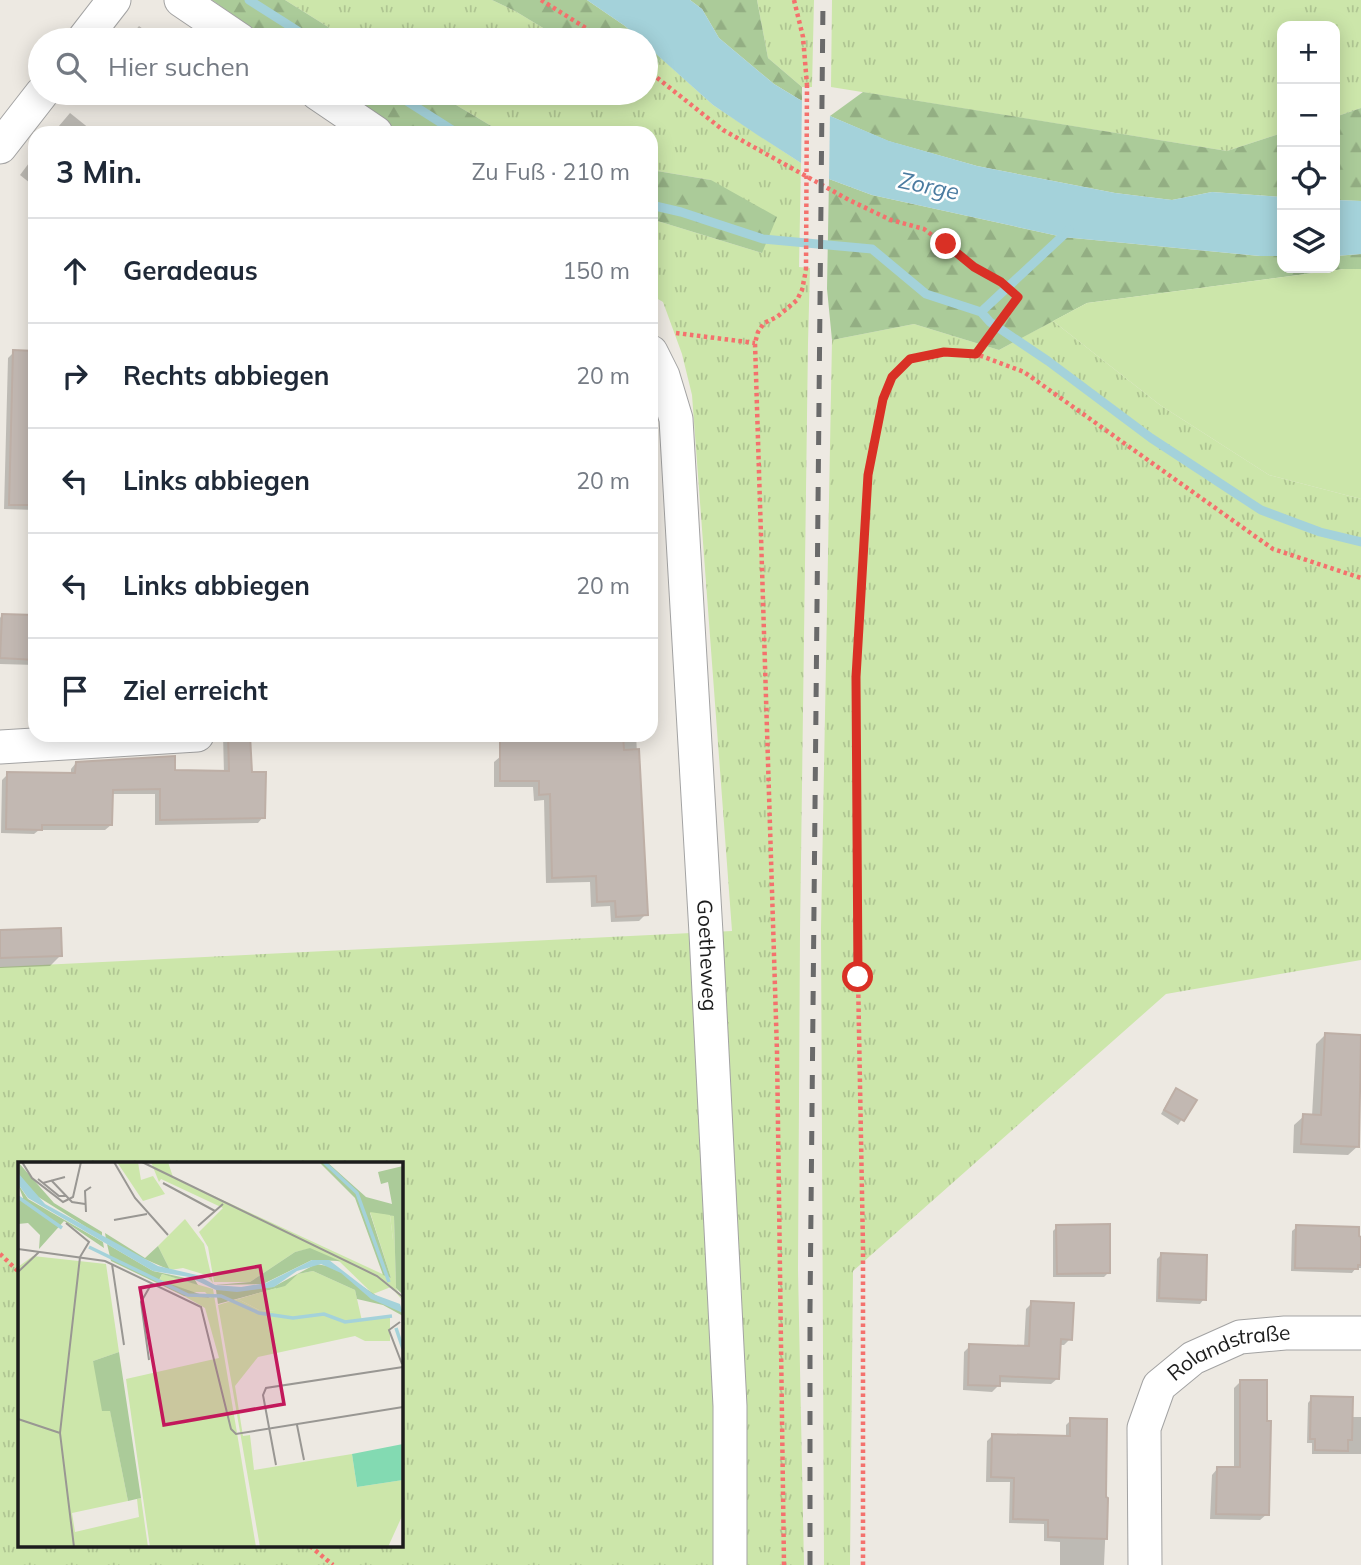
<!DOCTYPE html>
<html lang="de">
<head>
<meta charset="utf-8">
<style>
  body { margin:0; font-family:Mulish,sans-serif; background:#f6f6f7; color:#1f2937 }
  .controls { position:absolute; right:21px; top:21px; display:grid; overflow:hidden; border-radius:14px; box-shadow:0 4px 18px #0003 }
  .controls button { width:63px; height:63px; display:grid; place-items:center; padding:0; border:0; border-bottom:2px solid #e0e1e3; background:#fff; color:#1f2937; font:35px sans-serif }
  .stop { position:absolute; width:21px; height:21px; margin:-16px; border:5px solid #d93025; border-radius:50%; background:#fff }
  .stop.end { background:#d93025; border-color:#fff; box-shadow:0 2px 7px #0008 }
  .list { margin:0; padding:0; list-style:none }
  h2 { display:flex; justify-content:space-between; align-items:center; height:91px; margin:0; padding:0 28px; font-size:30px }
  h2 small { font-size:23px; font-weight:400; color:#747a83 }
  .list li { display:grid; grid-template-columns:46px 1fr auto; gap:21px; align-items:center; box-sizing:border-box; height:105px; padding:0 28px; border-top:2px solid #e0e1e3 }
  .list b { display:block; font-size:26px; white-space:nowrap }
  .list em { font-size:23px; font-style:normal; color:#747a83 }
  .icon { flex:none; width:38px; height:38px; fill:none; stroke:currentColor; stroke-width:2; stroke-linecap:round; stroke-linejoin:round }
  .map { position:relative; flex:none; width:1361px; height:1565px; overflow:hidden }
  .search { position:absolute; background:#fff; box-shadow:0 4px 18px #0003; left:28px; top:28px; width:630px; height:77px; display:flex; align-items:center; gap:18px; box-sizing:border-box; padding:0 24px; border-radius:38px; color:#747a83; font-size:26px }
  .panel { position:absolute; background:#fff; box-shadow:0 4px 18px #0003; left:28px; top:126px; width:630px; height:616px; border-radius:21px }
  .map>svg:first-child { display:block }
  .grass { fill:url(#grass-tufts); fill-rule:evenodd }
  .forest { fill:url(#forest-firs) }
  .garden { fill:#cce6aa }
  .water { fill:#a4d2da }
  .pier { fill:#ede9e2 }
  .shadow { fill:#0003 }
  .lines { fill:none; stroke-linecap:round; stroke-linejoin:round }
  .stream { stroke:#a4d2da; stroke-width:9 }
  .building { fill:#c2b8b2; stroke:#beafa6; stroke-width:2 }
  .minor-casing { stroke:#a3a3a3; stroke-width:35 }
  .path { stroke:#f4716d; stroke-width:4.5; stroke-dasharray:3.5 3.5; stroke-linecap:butt }
  .minor { stroke:#fff; stroke-width:33 }
  .rail { stroke:#6a6a6a; stroke-width:5; stroke-dasharray:14 14; stroke-linecap:butt }
  .path-bridge { stroke:#f4716d; stroke-width:4.5; stroke-dasharray:3.5 3.5; stroke-linecap:butt }
  .route { stroke:#d93025; stroke-width:9 }
  .labels { text-anchor:middle; stroke-width:5; stroke-linejoin:round; paint-order:stroke }
  .street-label { font-size:21px; fill:#1c1c1c; stroke:#fff }
  .water-label { font-size:23px; font-style:italic; fill:#4a7ba0; stroke:#fff }
  .inset-river { fill:none; stroke:#a4d2da; stroke-width:3.5 }
  .inset-road { fill:none; stroke:#999793; stroke-width:2 }
  .view { fill:#c2185b; fill-opacity:0.15; stroke:#c2185b; stroke-width:3.5 }
  .inset-edge { fill:none; stroke:#1c1c1c; stroke-width:3.5 }
</style>
</head>
<body>
<div class="map">
<svg width="1361" height="1565" viewBox="0 0 1361 1565">
  <defs>
    <pattern id="grass-tufts" width="24" height="20" patternUnits="userSpaceOnUse" patternTransform="scale(1.75)"><rect width="24" height="20" fill="#cce6aa"/><path d="M3 7l-1-3M5 7V3M7 7l1-3M15 17l-1-3M17 17v-4M19 17l1-3" fill="none" stroke="#afc592"/></pattern>
    <pattern id="forest-firs" width="22" height="20" patternUnits="userSpaceOnUse" patternTransform="scale(1.75)"><rect width="22" height="20" fill="#abcb99"/><path d="M5 1l3.5 6h-7zM16 11l3.5 6h-7z" fill="#93ae83"/></pattern>
  </defs>
  <rect width="100%" height="100%" fill="#ede9e2"/>
  <path class="grass" d="M285,0H492L515,11L563,40H349Z
    M757,0H814L812,87H802L768,58Z
    M832,0H1361V108L1335,117V26H1282V133L1227,151L831,87Z
    M661,58L713,105L801,163L799,267L810,268L808,343L800,933L798,1270L804,1565H0V967L732,931L692,395L682,354L663,302L651,295V219L762,253L711,180L651,170V133H503L436,93H646V88ZM19,1164H401V1546H19Z
    M1053,321L1160,405L1269,475L1361,499V960L1166,994L853,1271L850,1565H824L821,929L832,340L914,324L999,350Z"/>
  <path class="forest" d="M212,0H285L349,40H269Z
    M492,0H587L625,26L641,40H563L515,11Z
    M690,0H757L768,58L802,87V101L774,84L719,38L702,9Z
    M646,45L661,58L646,88Z
    M863,92L1227,151L1282,133V197L1212,192L1172,200L1115,193L977,166L888,141L830,116Z
    M343,93H436L503,133H399Z
    M1361,108V201L1335,200V117Z
    M651,170L711,180L777,217L762,253L651,219Z
    M829,179L872,195L1063,237L1260,256H1282V268H1335V256L1361,254V269H1344L1087,303L999,350L914,324L832,340L827,289Z"/>
  <path class="garden" d="M1344,269H1361V499L1269,475L1160,405L1053,321L1087,303Z"/>
  <path class="water" d="M587,0H690L702,9L719,38L774,84L802,101L830,116L889,141L977,166L1115,193L1172,200L1212,192L1282,197V256H1260L1063,237L872,195L829,179L801,163L756,134L713,105L646,45V40H641L625,26Z
    M1335,200L1361,201V254L1335,256Z"/>
  <path class="pier" d="M802,97L830,112L829,182L801,167Z"/>
  <path class="shadow" d="M139,26L158,40H127Z
    M70,113L95,133H53Z
    M35,155V187L20,175Z
    M14,352L35,353V510L4,509L8,358Z
    M2,615L35,617V665L0,664V618Z
    M223,735H248L250,773L263,817L258,823L155,825V794H111V825L105,830H39L34,834L1,833L2,780L8,774L71,775V769L76,763L174,772L224,773Z
    M589,735H636L646,914L639,921L611,922L610,906L591,907L590,882L546,883L544,800L534,801L533,787H494V762L501,756Z
    M0,932L61,955L50,966L0,968Z
    M1325,1035L1361,1037L1358,1146L1348,1155L1293,1153L1294,1125L1304,1116H1312L1316,1044Z
    M1177,1090L1194,1101L1178,1125L1161,1114L1172,1094Z
    M1057,1227L1109,1272L1104,1277H1053V1231Z
    M1297,1227L1361,1238V1268H1356L1352,1273L1291,1271L1292,1231Z
    M1161,1255L1204,1299L1200,1304L1156,1302L1157,1259Z
    M1032,1303L1070,1339L1064,1345H1059L1057,1379L1051,1384L998,1382V1386L992,1392L963,1390L964,1352L970,1346L1024,1347L1026,1309Z
    M1241,1381L1267,1514L1260,1520L1210,1519L1212,1475L1218,1468L1234,1469V1388Z
    M1312,1398L1351,1417H1361V1454H1312V1443H1307L1308,1403Z
    M1071,1420L1104,1499H1107L1104,1565H1060V1542L1044,1541V1524L1009,1523L1010,1482H986L987,1441L992,1436L1066,1438V1425Z"/>
  <g class="lines">
    <path class="stream" d="M249,0L312,40
      M394,93L457,133
      M651,205L681,212L763,239L872,249L926,294L981,312L990,322L1048,361L1151,438L1261,510L1320,532L1361,542
      M981,312L1069,230"/>
  </g>
  <path class="building" d="M13,350L35,351V505H9Z
    M2,614L35,615V660L0,658Z
    M228,735H250L252,772H266L265,818L160,820V789L113,790L112,825H42V830L6,829L7,772L75,773L76,762L175,756V770L229,771Z
    M500,735H623L624,750L639,749L648,915L616,917L615,901L597,902L596,876L552,878L550,794L539,795V781H500Z
    M61,928L62,956L0,958V930Z
    M1325,1033L1361,1035L1359,1147L1301,1144L1303,1114L1321,1115Z
    M1176,1088L1197,1100L1184,1121L1164,1110Z
    M1110,1224V1273L1057,1274L1056,1225Z
    M1296,1225L1359,1227V1236L1361,1237V1265H1358V1269L1295,1268Z
    M1161,1253L1207,1255L1206,1300L1159,1298Z
    M1031,1301L1074,1303L1072,1340L1061,1339L1059,1379L1000,1376V1386L968,1385L969,1344L1029,1346Z
    M1240,1380H1267V1421H1271L1269,1515L1216,1514L1217,1467H1240Z
    M1311,1396L1353,1397L1352,1440H1348V1451L1315,1450V1439H1310Z
    M1070,1418L1107,1419L1106,1497L1108,1498L1107,1539L1048,1537V1520L1013,1519L1014,1478L991,1477L992,1434L1070,1436Z"/>
  <g class="lines">
    <g class="minor-casing">
      <g id="minor">
        <path d="M181,0L240,40"/>
        <path d="M83,40L114,0"/>
        <path d="M317,93L376,133"/>
        <path d="M0,147L42,93"/>
        <path id="s1" d="M651,352L663,376L676,419L706,933L730,1406V1565"/>
        <path d="M0,747L197,735"/>
        <path id="s2" d="M1145,1565L1144,1428L1159,1386L1193,1358L1240,1337L1285,1333H1361"/>
      </g>
    </g>
    <path class="path" d="M541,0L605,40
      M794,0L803,37L807,85
      M646,69L723,130L849,200L891,220L924,229L974,267L1001,282L1018,297L976,354
      M676,333L755,343
      M0,1254L19,1272
      M310,1546L333,1565
      M784,1565L777,1052L755,343L758,332L764,323L777,317L797,300L802,290L806,270
      M863,1565V1247L858,977L856,677L868,476L883,399L892,377L910,359L944,352L976,354L1024,372L1273,549L1361,578"/>
    <use href="#minor" class="minor"/>
    <path class="rail" d="M810,1565V1311L823,0"/>
    <path class="path-bridge" d="M806,270L807,85"/>
  </g>
  <g class="lines">
    <path class="route" d="M858,977L856,677L868,475L883,399L892,377L910,359L944,352L976,354L1018,297L1001,282L974,267L946,244"/>
  </g>
  <g class="labels">
    <g class="street-label">
      <text dy="7" stroke="none"><textPath href="#s1" startOffset="609">Goetheweg</textPath></text>
      <text dy="7" stroke="none"><textPath href="#s2" startOffset="262">Rolandstraße</textPath></text>
    </g>
    <g class="water-label">
      <text transform="translate(929 186) rotate(12)" y="8">Zorge</text>
    </g>
  </g>
  <g transform="translate(18 1162)">
    <rect width="385" height="385" fill="#ede9e2"/>
    <path d="M99,0H120L123,18L135,14L147,32L125,39ZM133,0H150L155,15L373,116L361,78H375L372,53L376,54L378,126L385,139L373,125L355,132L322,100L290,87L277,90L232,120H196L190,85L181,70L205,46L143,17L141,20ZM167,57L186,82L195,121L188,113L165,106L152,108L140,84ZM15,94L88,102L101,190L75,199L92,248L110,339L54,351L57,370L121,355L119,337L123,336L130,385H0V105ZM295,109L337,128L344,159L372,154V179H347L337,174L240,195L217,224L225,274L232,273L236,308L334,292L339,325L385,318V352L370,385H242L200,143L220,137L241,148L258,149V126L280,112ZM144,112L195,127L238,385H132L108,217L201,196L187,146L166,134L193,136L187,130H171L141,119Z" fill="#cce6aa"/>
    <path d="M0,0L36,41L84,70V75L14,31L0,11ZM301,0H309L348,35L374,42L370,20L363,22L360,10L385,4V133L378,126L376,54L352,51L373,116L365,113L337,36ZM0,22L10,37L85,80L86,86L46,59L21,87L22,73L10,61L0,62V37L5,36ZM87,71L127,96L140,84L152,108L108,89L88,77ZM89,82L135,109L177,118L180,123L144,112L141,118L193,136L166,134L93,99ZM292,86L322,99L294,98L245,122L197,123L232,120L277,90ZM298,102L315,105L385,151V154L365,143L339,137L337,128L295,109L280,112L267,124L200,142L198,128L255,125ZM101,190L123,336L110,339L92,249H84L75,199Z" fill="#abcb99"/>
    <path d="M352,50L372,53L375,78H361ZM258,126V149L241,148L220,137Z" fill="#cce6aa"/>
    <path d="M385,282V318L339,325L334,292Z" fill="#83dab2"/>
    <path d="M0,11L27,42L140,104L179,113L197,123L223,125L248,121L294,98H311L355,132L382,142L385,151L353,137L323,111L303,102L279,109L256,125L219,130L198,128L171,115L135,109L10,36L0,22Z" fill="#a4d2da"/>
    <path class="inset-river" d="M306,0L339,31L371,120M0,35L44,66M71,85L170,133L203,134L241,151L275,156L306,152L327,160L374,154M378,166L385,187"/>
    <path class="inset-road" d="M4,0L14,16L45,40L55,35L63,0M96,0L117,36L150,73M124,0L359,114L385,135M20,17L25,21L47,15M33,18L54,40L67,42M25,21L41,34H48M145,21L197,49M68,50L67,29L73,25M96,58L129,52M48,61L71,80L62,95L42,271L56,385M180,64L205,42M0,87L87,99L183,145L213,267L218,272L385,245M94,102L106,183M0,110L21,90M382,160L371,168L384,202M131,198L123,140L134,121M0,257L42,271M279,263L286,298M258,303L245,233L248,226L385,205"/>
    <path class="view" d="M242,104L266,242L146,263L122,126Z"/>
    <rect width="385" height="385" class="inset-edge"/>
  </g>
</svg>
<div class="controls">
<button>+</button>
<button>−</button>
<button><svg class="icon" aria-label="locate" viewBox="0 0 24 24"><circle cx="12" cy="12" r="6"/><path d="M12 2v4M12 18v4M2 12h4M18 12h4"/></svg></button>
<button><svg class="icon" aria-label="layers" viewBox="0 0 24 24"><path d="M12 4l9 5-9 5-9-5zM3 14l9 5 9-5"/></svg></button>
</div>
<div class="stop" style="left:858px;top:977px"></div>
<div class="stop end" style="left:946px;top:244px"></div>
<div class="search"><svg class="icon" aria-label="search" viewBox="0 0 24 24"><circle cx="10" cy="10" r="6"/><path d="M15 15l6 6"/></svg>Hier suchen</div>
<section class="panel">
<h2>3 Min.<small>Zu Fuß · 210 m</small></h2>
<ul class="list">
<li><svg class="icon" aria-label="ahead" viewBox="0 0 24 24"><path d="M12 20V5M6 11l6-6 6 6"/></svg><div><b>Geradeaus</b></div><em>150 m</em></li>
<li><svg class="icon" aria-label="right" viewBox="0 0 24 24"><path d="M7 20v-9h11M14 6l5 5-5 5"/></svg><div><b>Rechts abbiegen</b></div><em>20 m</em></li>
<li><svg class="icon" aria-label="left" viewBox="0 0 24 24"><path d="M17 20v-9H6M10 6l-5 5 5 5"/></svg><div><b>Links abbiegen</b></div><em>20 m</em></li>
<li><svg class="icon" aria-label="left" viewBox="0 0 24 24"><path d="M17 20v-9H6M10 6l-5 5 5 5"/></svg><div><b>Links abbiegen</b></div><em>20 m</em></li>
<li><svg class="icon" aria-label="arrive" viewBox="0 0 24 24"><path d="M6 21V4h12l-3 4 3 4H6"/></svg><div><b>Ziel erreicht</b></div></li>
</ul>
</section>
</div>
</body>
</html>
